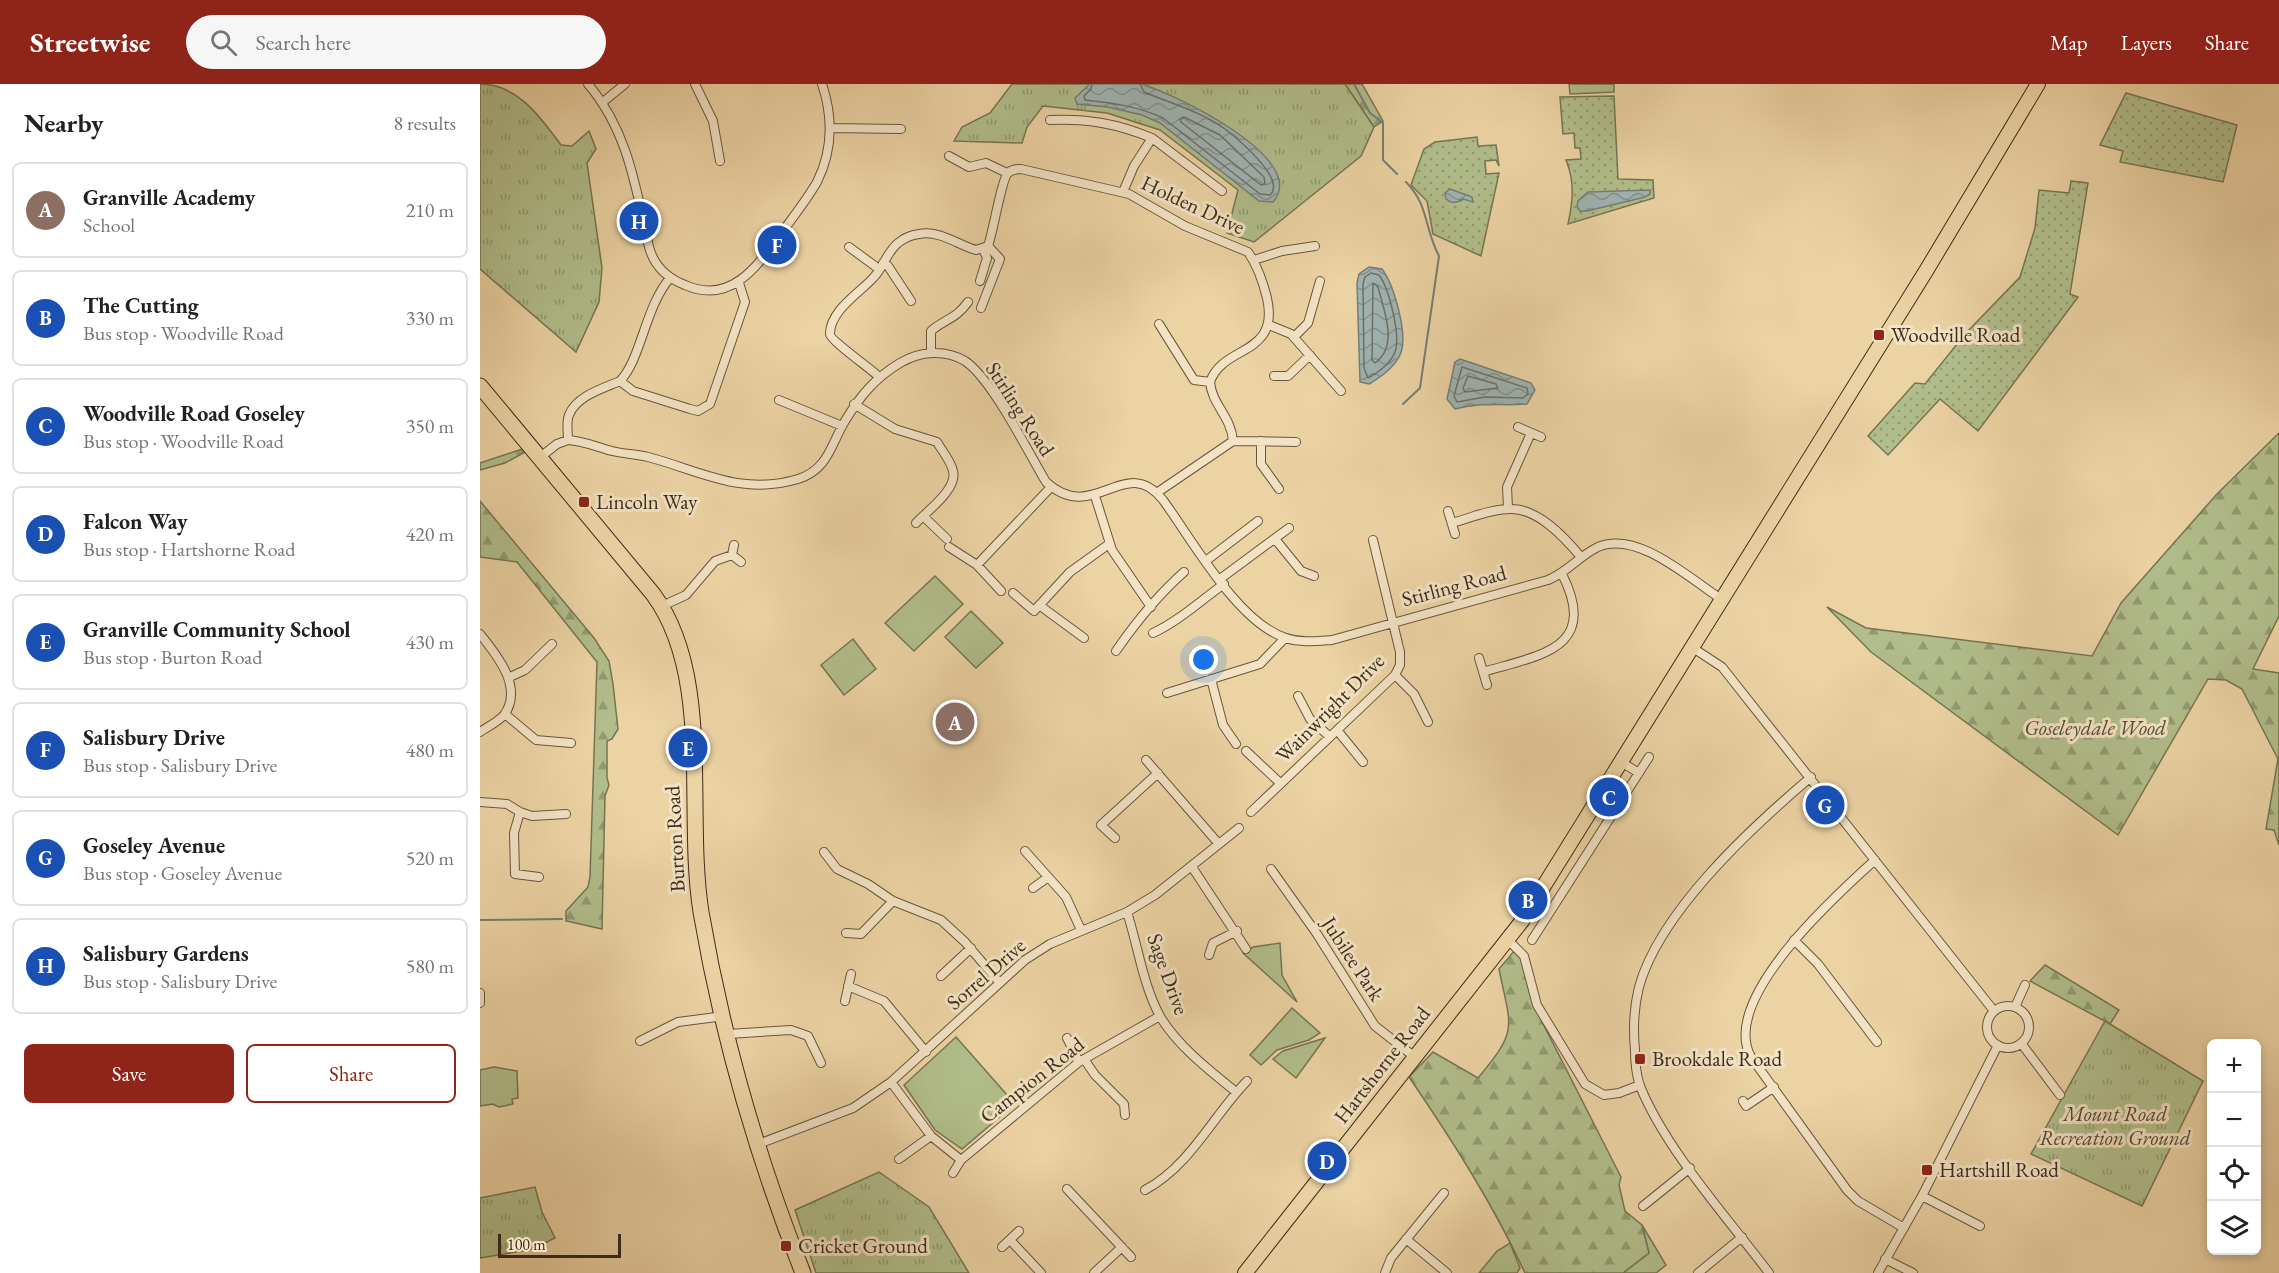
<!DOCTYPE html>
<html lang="en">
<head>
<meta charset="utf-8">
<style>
  body { margin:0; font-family:"EB Garamond",serif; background:#f6f6f6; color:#202124 }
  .controls { position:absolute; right:18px; bottom:18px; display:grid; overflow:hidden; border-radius:9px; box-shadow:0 3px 9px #0003 }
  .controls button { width:54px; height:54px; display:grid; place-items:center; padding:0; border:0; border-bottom:2px solid #e0e0e0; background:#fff; color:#202124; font:30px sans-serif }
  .scale { position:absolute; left:18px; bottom:15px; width:123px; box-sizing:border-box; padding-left:6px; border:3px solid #3c2c19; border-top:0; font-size:16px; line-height:21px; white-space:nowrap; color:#3c2c19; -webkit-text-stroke:4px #f3e2c4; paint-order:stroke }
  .you { position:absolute; left:724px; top:576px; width:21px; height:21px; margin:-15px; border:4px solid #fff; border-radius:50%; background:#1a73e8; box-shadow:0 0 0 9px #1a73e833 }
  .badge { display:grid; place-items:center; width:39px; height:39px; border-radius:50%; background:#8f2418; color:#fff; font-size:20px; font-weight:700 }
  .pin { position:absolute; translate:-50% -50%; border:3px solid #fff; box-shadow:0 2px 6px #0006 }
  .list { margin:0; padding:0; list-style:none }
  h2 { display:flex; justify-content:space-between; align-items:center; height:78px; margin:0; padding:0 24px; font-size:26px }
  h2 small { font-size:20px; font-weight:400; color:#757577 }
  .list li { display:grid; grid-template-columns:39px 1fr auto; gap:18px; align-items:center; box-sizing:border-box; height:96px; margin:0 12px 12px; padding:0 12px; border:2px solid #e0e0e0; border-radius:9px }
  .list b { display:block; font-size:22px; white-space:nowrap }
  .list p { margin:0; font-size:20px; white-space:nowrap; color:#757577 }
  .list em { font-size:20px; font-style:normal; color:#757577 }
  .actions { display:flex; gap:12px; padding:18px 24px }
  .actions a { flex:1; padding:14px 0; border:2px solid #8f2418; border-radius:9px; text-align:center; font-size:21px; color:#8f2418 }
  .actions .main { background:#8f2418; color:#fff }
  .icon { flex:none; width:33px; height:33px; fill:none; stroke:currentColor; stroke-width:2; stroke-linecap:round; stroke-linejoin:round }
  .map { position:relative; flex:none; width:1799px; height:1189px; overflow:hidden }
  header { display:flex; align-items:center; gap:36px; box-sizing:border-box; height:84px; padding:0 30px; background:#8f2418; color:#fff }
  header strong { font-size:28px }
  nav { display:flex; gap:33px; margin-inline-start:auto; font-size:21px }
  .search { width:420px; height:54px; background:#f6f6f6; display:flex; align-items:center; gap:15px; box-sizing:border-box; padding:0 21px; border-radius:33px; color:#757577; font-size:22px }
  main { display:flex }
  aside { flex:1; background:#fff }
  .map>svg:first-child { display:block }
  .grass { fill:#b1be8b; stroke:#767552; stroke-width:1.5 }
  .forest { fill:url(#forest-firs); stroke:#767552; stroke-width:1.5 }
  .park { fill:url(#park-tufts); stroke:#767552; stroke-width:1.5 }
  .garden { fill:url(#garden-dots); stroke:#767552; stroke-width:1.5 }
  .water { fill:url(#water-waves); stroke:#777e75; stroke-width:1.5 }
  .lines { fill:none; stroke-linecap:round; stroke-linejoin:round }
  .shore { stroke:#6e7066; stroke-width:1.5 }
  .stream { stroke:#777e75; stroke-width:2 }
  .street-casing { stroke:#68563c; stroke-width:10 }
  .primary-casing { stroke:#3c2c19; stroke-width:16 }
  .highway-casing { stroke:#3c2c19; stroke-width:17 }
  .street { stroke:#f3e2c4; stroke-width:8 }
  .primary { stroke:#ecd3a4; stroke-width:14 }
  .highway { stroke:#ecd3a4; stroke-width:15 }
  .poi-dot { fill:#8f2418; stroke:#f3e2c4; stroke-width:2 }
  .labels { text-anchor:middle; stroke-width:6; stroke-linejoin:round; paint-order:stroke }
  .street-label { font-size:21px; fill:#3c2c19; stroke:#f3e2c4 }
  .poi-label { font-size:21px; fill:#3c2c19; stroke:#f3e2c4; text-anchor:start }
  .park-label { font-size:21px; font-style:italic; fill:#534930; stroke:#f3e2c4 }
</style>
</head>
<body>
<header>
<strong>Streetwise</strong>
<div class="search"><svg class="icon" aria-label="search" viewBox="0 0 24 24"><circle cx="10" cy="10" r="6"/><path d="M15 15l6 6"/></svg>Search here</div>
<nav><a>Map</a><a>Layers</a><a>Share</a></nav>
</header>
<main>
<aside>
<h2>Nearby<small>8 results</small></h2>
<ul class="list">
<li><span class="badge" style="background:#8d6e63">A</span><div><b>Granville Academy</b><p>School</p></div><em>210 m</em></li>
<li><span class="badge" style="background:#1a4fb4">B</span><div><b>The Cutting</b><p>Bus stop · Woodville Road</p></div><em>330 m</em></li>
<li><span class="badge" style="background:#1a4fb4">C</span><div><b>Woodville Road Goseley</b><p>Bus stop · Woodville Road</p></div><em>350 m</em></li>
<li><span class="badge" style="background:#1a4fb4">D</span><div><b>Falcon Way</b><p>Bus stop · Hartshorne Road</p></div><em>420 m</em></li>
<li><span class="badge" style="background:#1a4fb4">E</span><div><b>Granville Community School</b><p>Bus stop · Burton Road</p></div><em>430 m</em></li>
<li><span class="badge" style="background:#1a4fb4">F</span><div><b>Salisbury Drive</b><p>Bus stop · Salisbury Drive</p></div><em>480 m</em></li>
<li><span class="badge" style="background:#1a4fb4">G</span><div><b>Goseley Avenue</b><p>Bus stop · Goseley Avenue</p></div><em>520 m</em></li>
<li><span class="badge" style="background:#1a4fb4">H</span><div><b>Salisbury Gardens</b><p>Bus stop · Salisbury Drive</p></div><em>580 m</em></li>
</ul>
<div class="actions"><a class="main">Save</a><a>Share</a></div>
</aside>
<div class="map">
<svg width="1799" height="1189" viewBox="0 0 1799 1189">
  <defs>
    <pattern id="forest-firs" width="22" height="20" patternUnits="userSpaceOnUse" patternTransform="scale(1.5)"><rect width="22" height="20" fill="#b1be8b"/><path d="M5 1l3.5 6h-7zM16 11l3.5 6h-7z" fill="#919b71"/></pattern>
    <pattern id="park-tufts" width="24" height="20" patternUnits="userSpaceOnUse" patternTransform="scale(1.5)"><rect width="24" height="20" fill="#b1be8b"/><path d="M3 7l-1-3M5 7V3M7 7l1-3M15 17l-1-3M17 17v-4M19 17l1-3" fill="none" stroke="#919b71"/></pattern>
    <pattern id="garden-dots" width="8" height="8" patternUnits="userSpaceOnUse" patternTransform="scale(1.5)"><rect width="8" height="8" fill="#b1be8b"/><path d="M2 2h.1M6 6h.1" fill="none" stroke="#919b71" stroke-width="1.8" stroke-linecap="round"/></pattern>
    <pattern id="water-waves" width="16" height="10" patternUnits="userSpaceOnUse" patternTransform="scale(1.5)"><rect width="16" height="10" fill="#9fb4b3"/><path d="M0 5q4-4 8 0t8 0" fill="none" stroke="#839391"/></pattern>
  </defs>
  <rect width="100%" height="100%" fill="#ecd3a4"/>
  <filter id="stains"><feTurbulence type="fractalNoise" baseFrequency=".00333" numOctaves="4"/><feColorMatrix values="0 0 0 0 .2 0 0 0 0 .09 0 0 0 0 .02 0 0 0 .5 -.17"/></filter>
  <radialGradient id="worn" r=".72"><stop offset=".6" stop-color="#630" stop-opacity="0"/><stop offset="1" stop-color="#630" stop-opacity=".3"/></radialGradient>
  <path class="grass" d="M1089,0H1134V8L1090,10Z
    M455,492L483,520L434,567L405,539Z
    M491,527L523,559L496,584L465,553Z
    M373,555L396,585L364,611L341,581Z
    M800,859L802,891L817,918L763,869L773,863Z
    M812,924L840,949L829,956L797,966L781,981L770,971Z
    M476,953L535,1020L482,1065L455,1046L424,1001Z
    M845,954L816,994L793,975L803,967Z
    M14,983L37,987L38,1014L32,1015L33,1020L19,1023L13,1020L0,1022V986Z
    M1162,1141L1186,1181L1176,1189H1143L1169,1169Z
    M1030,1159L1040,1184L1037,1189H999L1017,1167Z"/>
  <path class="forest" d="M865,0H882L903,37L894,43Z
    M1799,349V532L1773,585L1799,589V761L1794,746L1786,745L1798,675L1762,605L1746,596L1728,595L1638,751L1391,568L1347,523L1386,544L1612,572L1641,519L1737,410Z
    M42,365L45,368L25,379L0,386V379Z
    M0,417L114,554L129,577L133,600L138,645L132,655L127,657V694L129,701L125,712L122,845L86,837V827L108,803L110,793L117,578L37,478L0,473Z
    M1035,866L1041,872L1054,922L1141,1093L1139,1101L1145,1127L1162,1141L1169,1169L1143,1189H1045C1013,1120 972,1056 929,993L953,968L998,994C1039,945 1031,945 1019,885Z
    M1565,881L1639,926L1630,940L1550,897Z"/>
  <path class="park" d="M0,0C38,0 61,34 81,61L92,62L109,47L116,65L107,79L122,184L119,218L96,268L0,185Z
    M532,0H865L894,43L881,72L774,158L747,149L758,106L680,46L627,29L563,22L547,43L542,59L474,57L482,43L510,29Z
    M1625,937L1723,997L1662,1122L1551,1070Z
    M399,1088L449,1123L489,1189H336L315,1126Z
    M55,1103L62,1128L75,1154L53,1165L0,1174V1114Z"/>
  <path class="garden" d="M1646,9L1757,41L1743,98L1640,78L1643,67L1620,61Z
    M1134,12L1138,95L1173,96L1174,114L1088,140C1093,117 1095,98 1086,76L1101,75L1100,64H1095L1094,49L1083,50L1080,13Z
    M997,53L998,62L1016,61L1019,82L1016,76L1005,77L1006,90L1019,89L1001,172L953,150L947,117L931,101L944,65L955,58Z
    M1591,97L1608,99L1590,210L1598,213L1498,347L1460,315L1408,371L1388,352L1435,299L1445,300L1486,249L1540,193L1555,144L1559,106L1589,109Z"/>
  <path class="water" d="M610,0C626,0 646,0 661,0C693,9 831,75 793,118L779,117L680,39L662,31L628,23L597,20L595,14Z
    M970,105L992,113L993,118L983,115C976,119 972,120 966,115L965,109Z
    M1170,106V110L1165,113L1107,127H1100L1097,123L1098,117L1108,108Z
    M889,183L902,185C914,201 929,252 920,271C914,284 901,293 889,300L880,298L877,199L879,190Z
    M980,275L1051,299L1055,306L1047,320C1022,322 1001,318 975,325L967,315L975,278Z"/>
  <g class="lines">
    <path class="shore" d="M612,0L611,5L604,12L605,16C633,19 657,22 683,34L780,110L790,111C807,96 758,55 745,45C722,28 690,19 664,8L660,0
      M704,33L740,51L784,93L785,100L781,101L701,38L700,35Z
      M891,189L899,191C909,204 921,252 915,268C911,279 898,289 888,294L884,284L883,200L885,193Z
      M893,199L898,203C904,227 919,262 895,279L892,276Z
      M982,283L1047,304L1048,310L1043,314L1005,313L977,318L974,312Z
      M988,292L1016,300L1018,304L985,308L983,304Z"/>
    <path class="stream" d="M874,0L890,29L903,39V76L917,90
      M923,320L940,304L959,172C944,144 949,121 926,98
      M0,836L82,835"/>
    <g class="street-casing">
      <path id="street" d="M108,0C148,47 156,104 169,163C174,182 187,194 205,201C250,221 277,183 300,151C313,133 326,117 337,98C353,66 353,33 342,0
        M215,0L233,37L240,77
        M123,18L145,0
        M570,36C607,34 638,40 672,54L654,82L643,108
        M350,44L421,45
        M672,54L742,107
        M469,72L489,83L506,79L527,89
        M369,163L399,185
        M774,176L802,167L835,162
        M403,179L408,182L431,217
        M500,197L507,174L503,165
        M501,224L520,175L508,162
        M679,240L714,296L730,298
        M789,241L811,250L861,307
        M814,253L828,239L840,197
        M451,269V247C465,235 476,235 488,218
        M398,292C391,285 350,256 350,250C350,226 381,208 394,193C404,182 407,168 418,159C424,154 432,151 439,150C460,146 478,161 496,166L508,162C513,148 522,94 528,89C532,85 537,85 541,85L649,110L705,142L768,168C777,181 783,198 787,214C800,273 743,260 730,298C732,321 751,332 753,357
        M794,292H808L830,271
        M140,297C161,276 165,223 190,194
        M299,316L362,342
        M374,320L415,345L457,358C462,367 471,377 473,387C478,405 447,427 436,439
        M1038,343L1061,353
        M88,356C88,348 86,338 89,331C96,312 124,304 140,297L153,307L210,325L218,327L230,320L265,218L259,199
        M781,357V380L799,405
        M59,374L77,360L88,356C104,357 117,363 132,367C144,370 156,370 168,373C221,387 261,412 318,395C348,386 351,360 365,337C380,312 395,294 420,279C440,267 465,265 485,277C512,295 548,368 566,398C614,442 645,368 683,416C713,457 758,539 806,554C821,559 837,557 852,556L1068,496C1088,488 1099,472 1118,463C1157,446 1209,494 1241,515
        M678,408L753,357L816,358
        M615,412L632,466L671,523
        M1028,424L1027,403L1051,349
        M968,427L975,450
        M443,432L467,455
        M972,439C990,434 1011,425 1030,425C1058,424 1085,454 1101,473
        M795,455L821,487L834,492
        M254,461L252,471L261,478
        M469,463L497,481L521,507
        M727,476L778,437
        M497,481L571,403
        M740,495L809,444
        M533,509L554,527L590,488L629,460
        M559,521L604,554
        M182,522L206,511L235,477L252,471
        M673,549C699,537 720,517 744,500
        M0,550C17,571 44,604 24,631C18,638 7,643 0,648
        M1210,562L1242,583L1514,927
        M636,567C656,538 678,511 704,488
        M999,574L1007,601
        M1003,588C1060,571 1120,565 1082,490
        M915,591L934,610L948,638
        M30,593L45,586L72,560
        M731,595L743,641L756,660
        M687,609L780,580L805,554
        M818,612L830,635L850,653
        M25,630L56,656L91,659
        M857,646L883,678
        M766,667L800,699
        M666,676L738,759
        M1141,678L1159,689
        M0,718L27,720L40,728L34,749L35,790L59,793
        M40,728L52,732L86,730
        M771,728L915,591L920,581V568L893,456
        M635,754L621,741L678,689
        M545,767L586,813L601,846
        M344,768L357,785L388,800L413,817L461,836L485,858L519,898
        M1395,776C1356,811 1239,916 1271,973L1367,1106L1378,1117L1424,1144
        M712,783L766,865
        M791,785L837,850L895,942L936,974
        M553,804L567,794
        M647,828C658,862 663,902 681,934C700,964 729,986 756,1008
        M366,849L381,850L413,817
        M1028,856L1044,872L1057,921L1105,1000L1124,1011L1139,1009L1160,1001
        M1052,856L1169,673
        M1314,856L1338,880L1397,958
        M729,871L733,859L757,847
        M461,892L491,864
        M368,902L404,917L446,968
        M0,909V919
        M365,917L371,890
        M1507 943a21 21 0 1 1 42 0a21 21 0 1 1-42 0Z
        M1535,923L1545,901
        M248,950L311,946L328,952L341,979
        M587,954L599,978
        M160,957L198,938L244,932
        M1541,959L1580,1011
        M604,975L615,991L644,1020L645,1031
        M411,998L451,1052L481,1076
        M1263,1017L1266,1022L1294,1003
        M276,1061L373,1024L411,998L545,876L570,860L647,828L675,811L759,744
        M419,1075L451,1052
        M473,1089L481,1076L599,978L680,932
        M587,1105L651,1173
        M665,1106C710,1082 732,1033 767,997
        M1442,1112L1500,1142
        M1163,1122L1210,1084
        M926,1155L967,1189
        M530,1156L561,1189
        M522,1163L539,1147
        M1405,1175L1433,1189
        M614,1189L642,1163
        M905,1189L911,1174L964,1109
        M1218,1189L1262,1153
        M1289,1189C1247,1133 1186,1066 1160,1002C1156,990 1155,978 1155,966C1153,945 1154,923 1159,903C1180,827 1272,743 1331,693
        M1398,1189L1442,1112L1518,961"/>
    </g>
    <g class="primary-casing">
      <path id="primary" d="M765,1189L1042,837L1446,187L1558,0"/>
    </g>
    <g class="highway-casing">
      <path id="highway" d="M0,302L173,510C234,592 205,728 221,828C242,951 277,1073 323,1189"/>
    </g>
    <use href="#street" class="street"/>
    <use href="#primary" class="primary"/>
    <use href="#highway" class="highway"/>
  </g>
  <g class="poi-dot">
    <rect x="1393" y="245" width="12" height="12" rx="3"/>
    <rect x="98" y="412" width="12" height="12" rx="3"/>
    <rect x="1154" y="969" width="12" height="12" rx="3"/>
    <rect x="1441" y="1080" width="12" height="12" rx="3"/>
    <rect x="300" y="1156" width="12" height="12" rx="3"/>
  </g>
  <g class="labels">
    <g class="street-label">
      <text transform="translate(713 121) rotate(25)" y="7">Holden Drive</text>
      <text transform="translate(540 325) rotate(57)" y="7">Stirling Road</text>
      <text transform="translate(974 502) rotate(-15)" y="7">Stirling Road</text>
      <text transform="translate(850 624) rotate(-45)" y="7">Wainwright Drive</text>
      <text transform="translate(195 755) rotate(-93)" y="7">Burton Road</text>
      <text transform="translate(873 875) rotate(57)" y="7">Jubilee Park</text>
      <text transform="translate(506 890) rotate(-41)" y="7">Sorrel Drive</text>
      <text transform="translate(688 890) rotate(70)" y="7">Sage Drive</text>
      <text transform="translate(902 981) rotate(-52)" y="7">Hartshorne Road</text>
      <text transform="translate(552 996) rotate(-38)" y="7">Campion Road</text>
    </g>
    <g class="poi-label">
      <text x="1411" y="258">Woodville Road</text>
      <text x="116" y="425">Lincoln Way</text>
      <text x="1172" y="982">Brookdale Road</text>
      <text x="1459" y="1093">Hartshill Road</text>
      <text x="318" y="1169">Cricket Ground</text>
    </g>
    <g class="park-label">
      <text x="1615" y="651">Goseleydale Wood</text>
      <text x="1635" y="1037">Mount Road<tspan x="1635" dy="24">Recreation Ground</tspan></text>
    </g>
  </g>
  <rect width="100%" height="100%" filter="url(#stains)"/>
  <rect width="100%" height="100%" fill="url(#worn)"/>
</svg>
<div class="controls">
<button>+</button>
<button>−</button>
<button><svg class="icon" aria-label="locate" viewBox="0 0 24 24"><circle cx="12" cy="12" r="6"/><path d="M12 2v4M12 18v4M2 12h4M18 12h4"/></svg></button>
<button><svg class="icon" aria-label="layers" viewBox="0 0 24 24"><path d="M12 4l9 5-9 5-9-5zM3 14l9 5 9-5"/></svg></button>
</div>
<div class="scale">100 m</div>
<div class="you"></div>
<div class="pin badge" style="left:475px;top:638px;background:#8d6e63">A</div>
<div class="pin badge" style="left:1048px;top:816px;background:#1a4fb4">B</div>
<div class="pin badge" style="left:1129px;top:713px;background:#1a4fb4">C</div>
<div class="pin badge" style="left:847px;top:1077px;background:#1a4fb4">D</div>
<div class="pin badge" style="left:208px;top:664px;background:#1a4fb4">E</div>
<div class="pin badge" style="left:297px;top:161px;background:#1a4fb4">F</div>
<div class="pin badge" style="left:1345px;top:721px;background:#1a4fb4">G</div>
<div class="pin badge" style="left:159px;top:137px;background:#1a4fb4">H</div>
</div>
</main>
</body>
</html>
